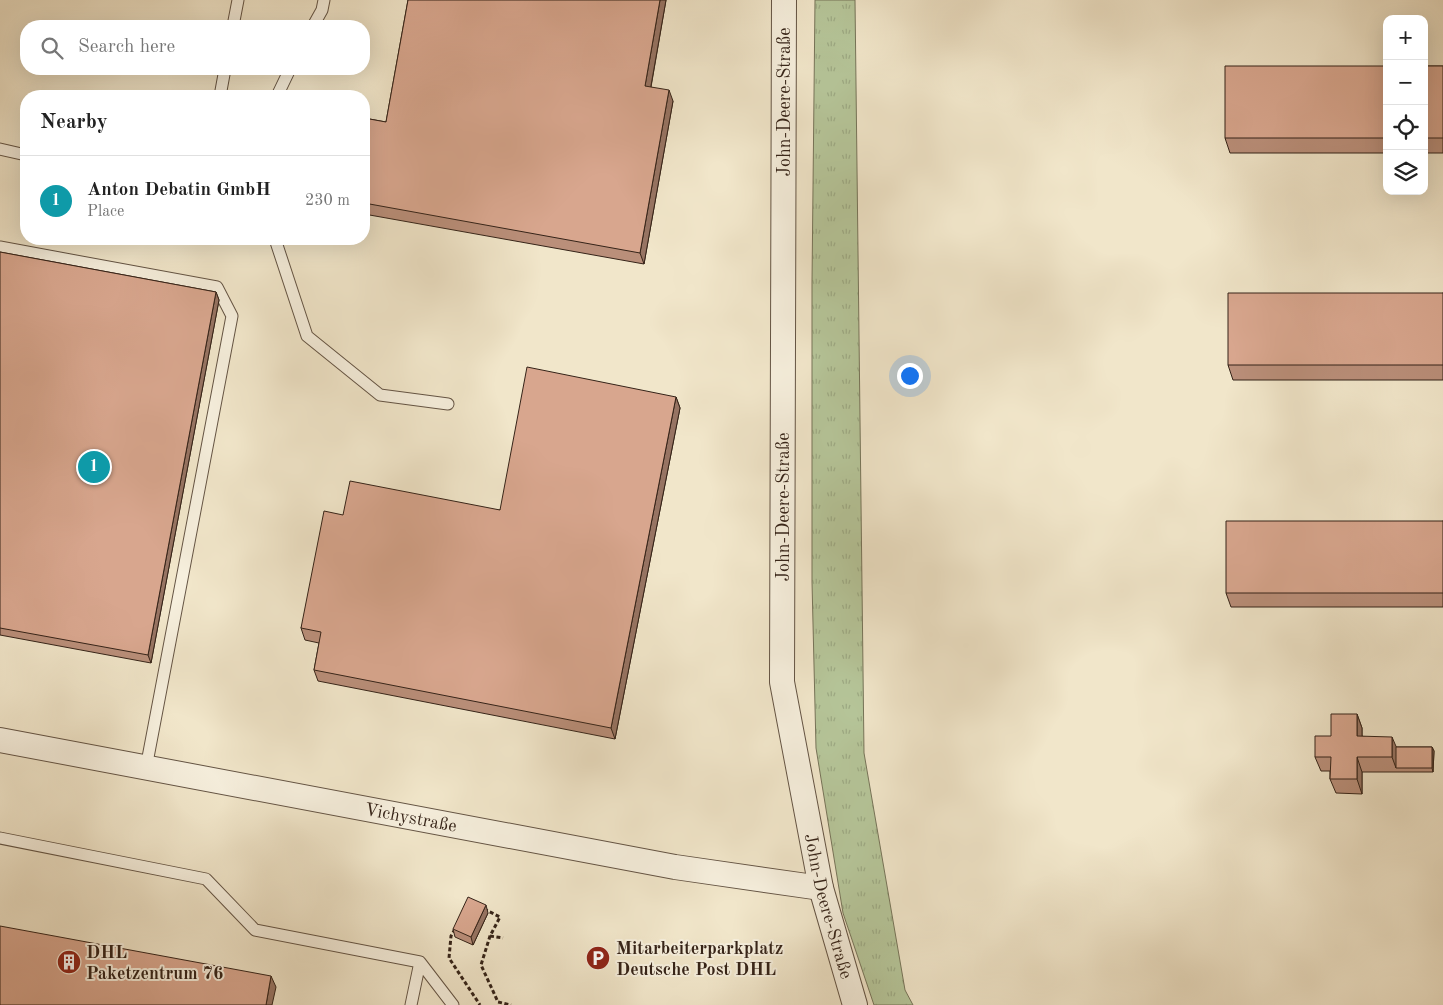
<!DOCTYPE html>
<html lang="en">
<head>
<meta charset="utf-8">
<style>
  body { margin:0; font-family:"Old Standard TT",serif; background:#f2f2f2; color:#222 }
  .controls { position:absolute; right:15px; top:15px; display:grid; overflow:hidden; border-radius:10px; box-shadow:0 5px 20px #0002 }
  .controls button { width:45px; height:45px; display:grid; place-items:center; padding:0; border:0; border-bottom:1px solid #e0e0e0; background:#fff; color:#222; font:25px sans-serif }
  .you { position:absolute; left:909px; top:375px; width:18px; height:18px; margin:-12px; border:4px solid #fff; border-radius:50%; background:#1a73e8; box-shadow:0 0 0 8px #1a73e833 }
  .badge { display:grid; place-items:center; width:32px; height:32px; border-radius:50%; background:#d93025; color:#fff; font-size:16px; font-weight:700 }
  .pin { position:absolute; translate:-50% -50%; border:2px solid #fff; box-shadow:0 1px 5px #0006 }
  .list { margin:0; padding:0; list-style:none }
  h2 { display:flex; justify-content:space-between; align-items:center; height:65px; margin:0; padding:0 20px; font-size:21px }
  h2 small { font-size:16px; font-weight:400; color:#767676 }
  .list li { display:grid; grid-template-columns:32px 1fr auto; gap:15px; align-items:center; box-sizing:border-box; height:90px; padding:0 20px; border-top:1px solid #e0e0e0 }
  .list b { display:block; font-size:19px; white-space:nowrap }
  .list p { margin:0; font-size:16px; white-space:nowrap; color:#767676 }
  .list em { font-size:16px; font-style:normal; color:#767676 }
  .icon { flex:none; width:28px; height:28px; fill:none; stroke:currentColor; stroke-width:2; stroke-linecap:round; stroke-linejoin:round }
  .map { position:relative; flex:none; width:1443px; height:1005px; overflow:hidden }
  .search { position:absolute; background:#fff; box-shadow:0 5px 20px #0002; left:20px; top:20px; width:350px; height:55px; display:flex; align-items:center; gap:12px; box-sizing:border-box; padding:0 18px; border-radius:20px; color:#767676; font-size:19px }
  .panel { position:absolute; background:#fff; box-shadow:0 5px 20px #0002; left:20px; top:90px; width:350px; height:155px; border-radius:20px }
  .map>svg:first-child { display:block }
  .grass { fill:url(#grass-tufts); stroke:#767459 }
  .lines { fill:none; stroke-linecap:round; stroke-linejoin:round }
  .service-casing { stroke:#645444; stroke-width:13 }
  .minor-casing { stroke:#645444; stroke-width:26 }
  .path { stroke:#352318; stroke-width:3; stroke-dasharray:4 2.5; stroke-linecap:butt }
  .service { stroke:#f6efdd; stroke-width:11 }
  .minor { stroke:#f6efdd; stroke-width:24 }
  .wall { fill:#ba8f7a; stroke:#352318 }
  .shaded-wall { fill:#977463; stroke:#352318 }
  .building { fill:#d8a68e; stroke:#352318 }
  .labels { text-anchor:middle; stroke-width:4; stroke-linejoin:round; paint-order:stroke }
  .street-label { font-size:18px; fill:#352318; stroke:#f6efdd }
  .poi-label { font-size:18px; font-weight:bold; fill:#352318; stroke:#f6efdd; text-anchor:start }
</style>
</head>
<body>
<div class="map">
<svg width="1443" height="1005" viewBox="0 0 1443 1005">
  <defs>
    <pattern id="grass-tufts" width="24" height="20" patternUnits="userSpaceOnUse" patternTransform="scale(1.25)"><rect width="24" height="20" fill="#b6c69a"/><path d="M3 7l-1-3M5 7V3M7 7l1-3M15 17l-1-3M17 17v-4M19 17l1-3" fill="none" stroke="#9daa84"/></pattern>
  </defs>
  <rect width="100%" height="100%" fill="#f1e6ca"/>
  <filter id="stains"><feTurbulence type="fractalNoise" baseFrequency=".004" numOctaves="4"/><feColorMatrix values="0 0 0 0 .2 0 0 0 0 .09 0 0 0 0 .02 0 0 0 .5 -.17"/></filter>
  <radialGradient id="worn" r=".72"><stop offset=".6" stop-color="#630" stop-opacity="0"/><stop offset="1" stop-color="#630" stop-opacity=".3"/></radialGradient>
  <path class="grass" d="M815,0H855L864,753L905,990L913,1005H874L843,913L816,748L812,582V283Z"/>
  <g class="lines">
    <g class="service-casing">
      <path id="service" d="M233,26L238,0
        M313,26L322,10L324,0
        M220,96L225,69
        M277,96L290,69
        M0,149L26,155
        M275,239L307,336L380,395L448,404
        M0,247L217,287L232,316L146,768
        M0,838L206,879L255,930L420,962L411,1005
        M420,962L453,1005"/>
    </g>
    <g class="minor-casing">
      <g id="minor">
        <path id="s1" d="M784,0L782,682L821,888L855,1005"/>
        <path id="s2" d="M0,740L675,867L821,888"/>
      </g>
    </g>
    <path class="path" d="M484,909L500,917L490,936L481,965L498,1002L511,1005
      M455,929L451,936L449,958L480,1005
      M490,936L503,938"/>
    <use href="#service" class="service"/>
    <use href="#minor" class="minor"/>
  </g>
  <path class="wall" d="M408,0H666L651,87L673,101L644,264L364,214V118L386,122Z
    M1387,66V153H1230L1225,138Z
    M1424,66H1443V153H1424Z
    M0,252L216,292L219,300L151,663L0,635Z
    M1443,293V380H1233L1228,365Z
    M676,397L680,408L615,739L318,681L314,670L319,643L305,640L301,628L343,515L500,510Z
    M1443,521V607H1231L1226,593Z
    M1357,714L1362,728V736L1396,747H1432L1434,751L1433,772H1362V794L1336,793L1330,779V771H1321L1315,757L1331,736Z
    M488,913L473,945L455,937L453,929Z"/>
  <path class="shaded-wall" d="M660,0H666L649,97L645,86Z
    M669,90L673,101L644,264L640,253Z
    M216,292L219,300L151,663L148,655Z
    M676,397L680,408L615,739L611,728Z
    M1357,714L1362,728V751L1357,736Z
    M1392,737L1398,751L1396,768L1392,757Z
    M1432,747L1434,751L1433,772L1432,768Z
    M1357,757L1362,772V794L1357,779Z
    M486,905L488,913L473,945L471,937Z
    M271,976L276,987L272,1005H266Z"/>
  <path class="building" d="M408,0H660L645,86L669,90L640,253L364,203V118L386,122Z
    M1225,66H1387V138H1225Z
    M1424,66H1443V138H1424Z
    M0,252L216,292L148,655L0,628Z
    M1228,293H1443V365H1228Z
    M527,367L676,397L611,728L314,670L321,632L301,628L324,511L343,515L350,481L500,510Z
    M1226,521H1443V593H1226Z
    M1331,714H1357V736L1392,737V757H1357V779H1330L1331,757H1315V736H1331Z
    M1396,747H1432V768H1396Z
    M468,897L486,905L471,937L453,929Z
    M0,926L271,976L266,1005H0Z"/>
  <defs>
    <g id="parking-disc" transform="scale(1.25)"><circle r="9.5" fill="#8f2418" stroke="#f6efdd"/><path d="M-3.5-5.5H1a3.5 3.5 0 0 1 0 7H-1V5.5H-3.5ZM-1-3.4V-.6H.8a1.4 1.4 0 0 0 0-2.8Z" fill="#fff"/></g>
    <g id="building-disc" transform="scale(1.25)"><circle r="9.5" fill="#8f2418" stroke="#f6efdd"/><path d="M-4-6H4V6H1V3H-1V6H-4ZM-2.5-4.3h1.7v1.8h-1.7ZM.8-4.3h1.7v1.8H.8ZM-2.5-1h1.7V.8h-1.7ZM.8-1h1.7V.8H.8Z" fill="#fff"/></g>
  </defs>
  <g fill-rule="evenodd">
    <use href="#parking-disc" x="598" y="958"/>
    <use href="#building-disc" x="69" y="962"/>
  </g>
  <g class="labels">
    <g class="street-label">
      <text transform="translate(784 102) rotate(-90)" y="6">John-Deere-Straße</text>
      <text transform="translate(783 507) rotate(-90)" y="6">John-Deere-Straße</text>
      <text dy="6" stroke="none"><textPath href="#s2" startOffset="418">Vichystraße</textPath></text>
      <text dy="6" stroke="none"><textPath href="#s1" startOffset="911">John-Deere-Straße</textPath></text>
    </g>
    <g class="poi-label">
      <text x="616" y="954">Mitarbeiterparkplatz<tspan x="616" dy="21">Deutsche Post DHL</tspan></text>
      <text x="86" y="958">DHL<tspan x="86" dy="21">Paketzentrum 76</tspan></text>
    </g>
  </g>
  <rect width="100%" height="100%" filter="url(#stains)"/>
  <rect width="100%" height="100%" fill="url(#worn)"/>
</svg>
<div class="controls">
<button>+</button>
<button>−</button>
<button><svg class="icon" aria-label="locate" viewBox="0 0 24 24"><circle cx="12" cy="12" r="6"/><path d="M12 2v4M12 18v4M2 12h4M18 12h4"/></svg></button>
<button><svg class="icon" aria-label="layers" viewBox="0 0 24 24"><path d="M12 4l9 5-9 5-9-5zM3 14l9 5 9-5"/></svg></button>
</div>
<div class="you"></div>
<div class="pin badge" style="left:94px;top:467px;background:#0f9aa8">1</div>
<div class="search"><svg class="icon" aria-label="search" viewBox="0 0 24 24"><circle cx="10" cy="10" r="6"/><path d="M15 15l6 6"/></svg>Search here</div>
<section class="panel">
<h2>Nearby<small></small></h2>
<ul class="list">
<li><span class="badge" style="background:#0f9aa8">1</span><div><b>Anton Debatin GmbH</b><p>Place</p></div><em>230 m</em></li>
</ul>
</section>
</div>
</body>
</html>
